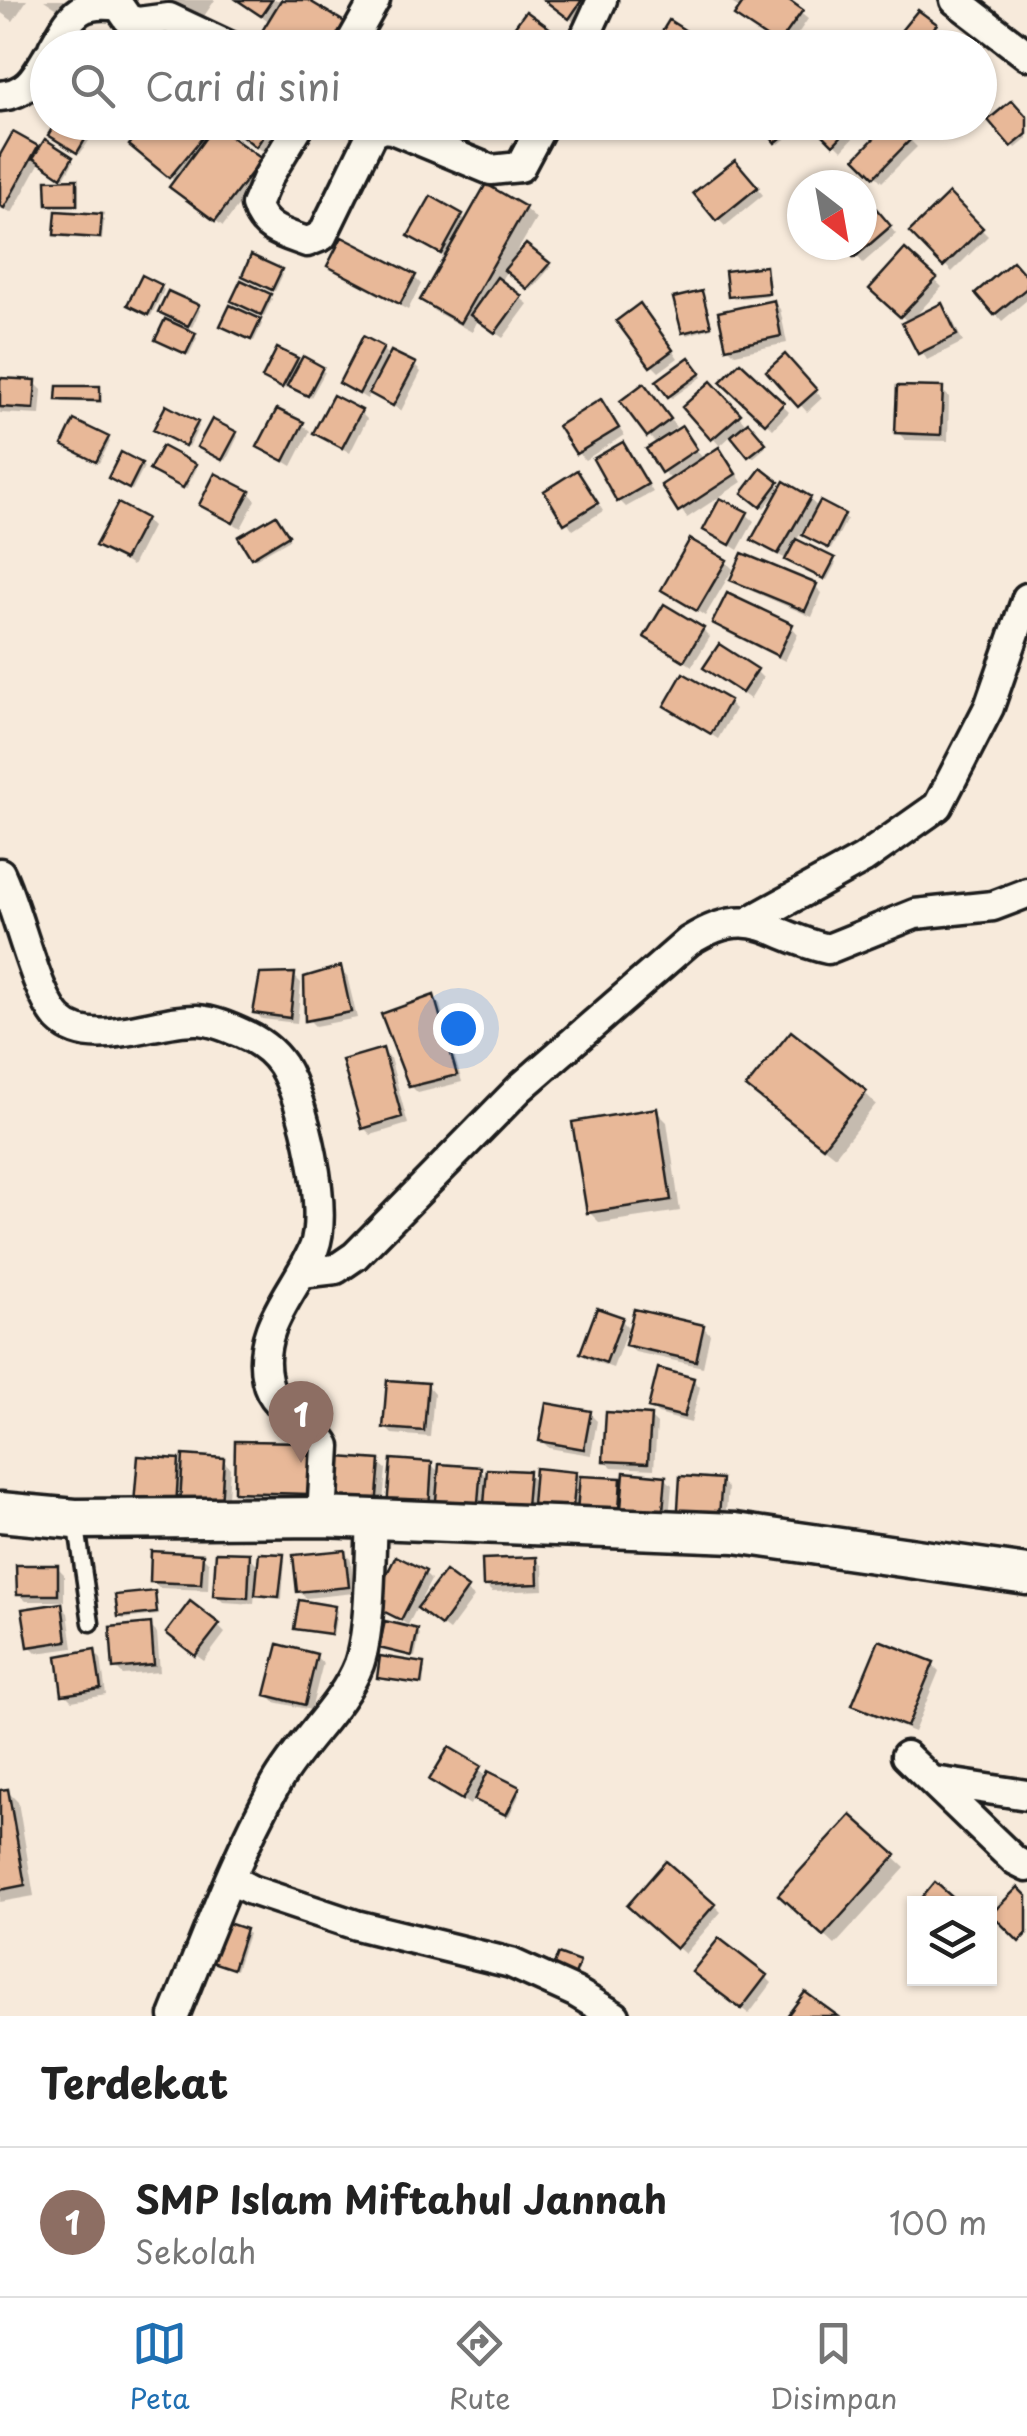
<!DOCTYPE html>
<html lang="id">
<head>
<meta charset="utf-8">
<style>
  body { margin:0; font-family:"Playpen Sans",sans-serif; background:#f2f2f2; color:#222 }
  .controls { position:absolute; right:30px; bottom:30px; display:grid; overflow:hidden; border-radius:0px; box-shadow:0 2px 8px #0004 }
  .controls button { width:90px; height:90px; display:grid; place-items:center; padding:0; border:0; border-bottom:2px solid #e0e0e0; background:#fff; color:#222; font:50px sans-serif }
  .compass { position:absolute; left:787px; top:170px; width:90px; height:90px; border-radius:50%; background:#fff; box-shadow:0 2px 8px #0004; rotate:149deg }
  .you { position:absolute; left:458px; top:1028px; width:35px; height:35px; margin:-25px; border:8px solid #fff; border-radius:50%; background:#1a73e8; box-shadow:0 0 0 15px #1a73e833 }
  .badge { display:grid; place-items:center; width:65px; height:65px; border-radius:50%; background:#1f6fb2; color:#fff; font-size:32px; font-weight:700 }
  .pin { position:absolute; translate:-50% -82px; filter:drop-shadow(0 2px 5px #0008) }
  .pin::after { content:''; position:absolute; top:52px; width:35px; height:30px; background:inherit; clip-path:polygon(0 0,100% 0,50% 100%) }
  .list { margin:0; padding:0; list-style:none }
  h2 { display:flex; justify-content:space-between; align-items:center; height:130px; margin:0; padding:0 40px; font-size:42px }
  h2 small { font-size:32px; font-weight:400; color:#767676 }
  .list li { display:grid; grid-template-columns:65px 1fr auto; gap:30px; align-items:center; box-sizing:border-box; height:150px; padding:0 40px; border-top:2px solid #e0e0e0 }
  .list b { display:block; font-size:38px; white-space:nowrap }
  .list p { margin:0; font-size:32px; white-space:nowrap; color:#767676 }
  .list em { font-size:32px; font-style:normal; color:#767676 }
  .icon { flex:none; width:55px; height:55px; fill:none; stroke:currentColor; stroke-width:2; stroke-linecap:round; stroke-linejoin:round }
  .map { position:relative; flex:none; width:1027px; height:2016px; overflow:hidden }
  .search { position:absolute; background:#fff; box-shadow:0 2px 8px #0004; left:30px; right:30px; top:30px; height:110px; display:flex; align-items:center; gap:25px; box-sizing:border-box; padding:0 35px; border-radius:55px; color:#767676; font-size:38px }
  .sheet { height:280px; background:#fff }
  nav { display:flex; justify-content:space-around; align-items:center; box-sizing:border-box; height:140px; border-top:2px solid #e0e0e0; background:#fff; font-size:28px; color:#767676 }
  nav a { display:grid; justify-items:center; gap:5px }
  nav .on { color:#1f6fb2 }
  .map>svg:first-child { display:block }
  .shadow { fill:#0003 }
  .building { fill:#e8b898; stroke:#1c1c1c; stroke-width:2.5 }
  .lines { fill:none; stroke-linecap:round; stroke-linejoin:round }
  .lane-casing { stroke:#1c1c1c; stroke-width:21 }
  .street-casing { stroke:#1c1c1c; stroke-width:35 }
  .secondary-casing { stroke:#1c1c1c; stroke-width:45 }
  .lane { stroke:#fbf7ec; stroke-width:14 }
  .street { stroke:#fbf7ec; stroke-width:28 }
  .secondary { stroke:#fbf7ec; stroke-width:38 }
</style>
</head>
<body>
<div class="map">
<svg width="1027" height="2016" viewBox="0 0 1027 2016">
  <rect width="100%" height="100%" fill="#f7eadb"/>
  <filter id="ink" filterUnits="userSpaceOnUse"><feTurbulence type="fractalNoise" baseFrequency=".01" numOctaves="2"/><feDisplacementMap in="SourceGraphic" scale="20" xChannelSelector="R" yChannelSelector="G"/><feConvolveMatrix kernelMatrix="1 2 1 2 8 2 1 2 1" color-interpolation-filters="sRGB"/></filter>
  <g filter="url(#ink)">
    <path class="shadow" d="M0,0H27L13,21L0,12Z
      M44,0H104L86,28Z
      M167,0H215L200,22Z
      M239,0H303L351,32L342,48H318L308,41L304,48H289L270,22Z
      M547,0H594L577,24Z
      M727,0H784L808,19L788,48H781L744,22L741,9Z
      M919,13L942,33L930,48H890Z
      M527,14L561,41L556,48H507Z
      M104,37L117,48H95Z
      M744,38L756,48H737Z
      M991,120H1027V139L1016,148Z
      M131,122H203L267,168L223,226L179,194L176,182L139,151L142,132Z
      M228,122H285L264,152L234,131Z
      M650,122H666L661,130Z
      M762,122H793L798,129L779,144Z
      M813,122H868L842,150Z
      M893,123L917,147L882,182L858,158Z
      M88,135L91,138L80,154L54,137Z
      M37,148L74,161L64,178L40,162L12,213L0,207V160Z
      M742,170L763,195L725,226L718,219Z
      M76,181L79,184V206L52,207L49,204Z
      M862,194L896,234L863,263L847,245H862Z
      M949,197L988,236L952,272L913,232Z
      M525,209L536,219L514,257L516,259L526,247L551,267L531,290L507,270L500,282L528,304L503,338L478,320L472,332L434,311L423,300L447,258L412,235L462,216L467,222Z
      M101,217L104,220L102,240L60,237L57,234Z
      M906,253L942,287L910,322L942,306L949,313L963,342L927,360L906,324L909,323L873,289Z
      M330,266L414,277L421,284L408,310L337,273Z
      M765,269L771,295L734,299L731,296Z
      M280,271L283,274L275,291L248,278Z
      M1027,280V300L1002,321L996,314Z
      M161,287L164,290L151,316L133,307Z
      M701,293L712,328L687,335L684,332Z
      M270,296L272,299L264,316L234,301Z
      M773,302L780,309L787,343L735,354L728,347Z
      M197,307L200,310L192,327L164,314Z
      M647,314L678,358L659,372L652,365Z
      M260,321L262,324L254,341L226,328Z
      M194,335L197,338L189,355L161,342Z
      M382,349L390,357L414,365L421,372L401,411L371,391L367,399L342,383Z
      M784,358L822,398L807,412L769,371Z
      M296,360L301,365L325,372L311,397L289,383L286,389L268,380Z
      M692,363L702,377L672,398L659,382Z
      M740,365L789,412L773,429L724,382Z
      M0,381L34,382L42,390L40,415L0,413Z
      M711,384L766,447L753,458L732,435L720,446L685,407Z
      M99,389L102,403L62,402L59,399Z
      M942,390L949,397L948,441L905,440L898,432Z
      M650,394L676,427L664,436L667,439L682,430L704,460L726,457L742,482L687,518L664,486L672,480L663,471L658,445L649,436Z
      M600,402L624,435L585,460L578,453Z
      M360,412L367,419L350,453L316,432Z
      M196,424L199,426L189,447L159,432Z
      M302,424L310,431L292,466L260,447Z
      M235,434L238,436L226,461L203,449Z
      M108,439L110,442L99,463L67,447Z
      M623,445L653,492L626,507L619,500Z
      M141,465L144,467L132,490L113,481Z
      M194,466L197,468L186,489L155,473Z
      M583,480L603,511L573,530L547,492Z
      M777,484L781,488L764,508L745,493Z
      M249,493L256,500L241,528L202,505Z
      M809,499L819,508L847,519L831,549L802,531L796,541L836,563L827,580L761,546L754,539Z
      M746,514L754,521L738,550L706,530Z
      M145,520L152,527L132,566L98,545Z
      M278,521L290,539L255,559L253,557Z
      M726,562L733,569L705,616L664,589Z
      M733,579L815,586L822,593L812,617L740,586Z
      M715,623L791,626L798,634L785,661L722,630Z
      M703,630L710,637L692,666L647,637Z
      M706,668L756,671L763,678L750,699Z
      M728,702L735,709L718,739L667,706Z
      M340,969L347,976L357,1018L315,1026L308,1019Z
      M294,976L301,983L297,1023L262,1019L255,1012Z
      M433,998L440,1005L462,1082L418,1093L411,1086Z
      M382,1051L390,1058L408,1124L371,1135L364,1128Z
      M865,1093L876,1104L835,1156L761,1098Z
      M656,1111L667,1122L680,1211L600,1223L589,1212Z
      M621,1320L628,1327L613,1368L590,1360L583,1352Z
      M703,1327L710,1334L703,1367L635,1352L628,1345Z
      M693,1380L700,1387L691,1423L658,1414L651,1407Z
      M427,1385L434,1393L430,1437L392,1434L385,1427Z
      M590,1414L597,1421L591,1455L549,1448L542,1441Z
      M650,1417L657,1424L654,1469L612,1467L605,1460Z
      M309,1444L317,1452L315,1500L244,1498L236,1491Z
      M223,1460L230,1468L227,1512L144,1510L178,1461L185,1468Z
      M378,1462L386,1469L382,1514L344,1512Z
      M431,1464L441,1474L479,1469L489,1479L528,1474L536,1483L575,1474L579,1478L620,1481L626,1486L665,1478L672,1485L668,1529L397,1513Z
      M720,1481L728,1488L724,1533L686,1530Z
      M344,1552L351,1560L354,1593L306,1598L299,1591Z
      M202,1556L209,1563L208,1590L160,1588L152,1581Z
      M249,1556L260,1567L282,1557L285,1560L282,1599L261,1597L255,1591L254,1604L223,1602L216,1595Z
      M536,1559L543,1566L544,1590L492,1592L485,1585Z
      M57,1567L64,1574V1601H26L19,1594Z
      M424,1573L431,1580L408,1625L374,1604Z
      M445,1575L474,1597L449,1631L428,1615Z
      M154,1594L159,1615L123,1619L120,1616Z
      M61,1606L68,1613L73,1648L37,1653L30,1646Z
      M334,1608L337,1611L333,1636L297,1628Z
      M150,1626L157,1633L160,1672L123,1675L116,1668Z
      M218,1626L225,1633L204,1661L176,1640Z
      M417,1631L420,1634L415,1657L382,1647Z
      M94,1652L101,1659L106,1695L72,1701L65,1694Z
      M315,1656L323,1663L311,1710L275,1702L268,1695Z
      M932,1664L939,1671L914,1732L862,1711L855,1704Z
      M422,1665L425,1668L423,1686L379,1677Z
      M449,1751L488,1777L521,1791L509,1816L474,1797L470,1805L432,1780Z
      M7,1791L18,1802L34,1896L0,1902V1792Z
      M851,1818L905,1868L835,1945L793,1906Z
      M714,1905L721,1912L685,1954L637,1912Z
      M245,1931L248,1934L236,1970L212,1960Z
      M765,1976L772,1983L749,2014L702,1979Z"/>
    <path class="building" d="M237,0H272L261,16Z
      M281,0H308L346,23L331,48H318L300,36L293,48H289L262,31Z
      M544,0H582L569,19Z
      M745,0H789L803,10L778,45L734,16Z
      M918,10L937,24L918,48H887Z
      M526,11L555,32L544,48H504L501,45Z
      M669,20L713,48H652Z
      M1012,100L1027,117V134L1011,147L988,120Z
      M56,122H72L89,133L77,153L48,135Z
      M147,122H207L212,126L169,178L129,145Z
      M225,122H273L256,147Z
      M759,122H796L797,125L775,143Z
      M810,122H855L833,145Z
      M890,122H896L912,138L874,177L855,158Z
      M215,125L262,159L215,221L169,187Z
      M13,132L38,146L4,208L0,206V155Z
      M45,139L73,157L61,177L33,158Z
      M735,160L758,187L716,221L693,193Z
      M77,179V205H47L46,180Z
      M486,184L526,207L460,323L420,300Z
      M862,192L891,226L854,258L843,245H862Z
      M949,193L983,228L943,267L909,232Z
      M431,196L463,214L441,254L408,236Z
      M56,211L102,214L100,238L54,235Z
      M342,237L416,275L400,304L327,266Z
      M526,244L550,263L527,289L504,270Z
      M905,249L937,278L900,317L869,289Z
      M251,255L282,269L272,290L242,276Z
      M1013,261L1027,277V288L994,315L975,293Z
      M766,266L769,293L728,297L725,271Z
      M142,275L162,285L148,315L127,305Z
      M497,277L522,296L495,333L470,315Z
      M241,280L271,294L261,315L231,301Z
      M168,291L199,305L188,326L158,312Z
      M702,291L711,326L682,333L673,298Z
      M774,300L781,336L726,348L718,312Z
      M640,303L673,350L650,367L616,321Z
      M942,303L957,335L918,354L902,323Z
      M230,305L261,319L251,340L220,326Z
      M165,319L196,333L186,354L155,340Z
      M363,336L384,347L359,394L339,383Z
      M277,348L298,358L282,388L262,378Z
      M391,351L416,363L393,406L369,393Z
      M785,354L817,390L798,407L766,371Z
      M303,356L323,367L308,396L287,386Z
      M689,357L701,373L668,397L656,381Z
      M740,362L784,403L765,424L720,382Z
      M0,378L36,380L34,409L0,407Z
      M711,381L741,414L711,440L682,407Z
      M644,383L671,419L647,437L620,401Z
      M57,386H100V401L56,400Z
      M897,386L943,387L941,435L895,433Z
      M333,395L362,410L342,448L313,433Z
      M601,399L619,428L576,454L558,426Z
      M166,405L198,422L185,446L153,430Z
      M277,409L304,422L284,461L257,447Z
      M212,419L237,432L222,460L197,447Z
      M74,420L109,437L96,462L62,445Z
      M748,422L766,443L748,457L731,436Z
      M682,426L697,449L661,473L646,449Z
      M623,442L648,484L617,502L593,459Z
      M162,446L196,464L183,488L149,470Z
      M719,447L736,474L678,512L661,485Z
      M121,452L142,463L129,489L108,478Z
      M761,468L779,482L760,507L742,493Z
      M577,470L598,503L564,524L544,491Z
      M215,473L250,491L233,523L199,505Z
      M784,481L811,497L778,554L751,540Z
      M720,498L748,512L730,545L703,530Z
      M820,501L845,514L828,548L802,535Z
      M118,503L146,518L124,560L95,546Z
      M276,515L289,535L251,558L238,537Z
      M690,539L727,560L697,611L661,590Z
      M796,539L835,558L824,579L785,560Z
      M742,553L817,584L805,611L730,580Z
      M727,593L793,624L778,656L712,623Z
      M664,604L704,628L684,661L644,637Z
      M719,644L758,669L742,693L703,668Z
      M683,673L730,700L711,734L664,706Z
      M341,966L351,1012L305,1021L304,977Z
      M295,973L290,1018L253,1013L260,974Z
      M434,995L457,1075L409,1087L381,1014Z
      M791,1031L867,1091L823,1147L746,1087Z
      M383,1048L402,1117L362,1129L342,1060Z
      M657,1108L671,1200L587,1213L572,1122Z
      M597,1308L623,1317L606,1363L580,1353Z
      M634,1309L704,1325L696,1361L625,1345Z
      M658,1368L694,1378L684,1417L648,1408Z
      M387,1380L428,1383L424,1431L383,1428Z
      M546,1403L591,1411L584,1449L539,1441Z
      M606,1412L651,1415L648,1463L603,1461Z
      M235,1441L310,1442L309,1494L234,1492Z
      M183,1455L224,1458L221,1506L180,1503Z
      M138,1456L179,1459L176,1507L134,1504Z
      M338,1457L380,1460L376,1508L334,1505Z
      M391,1459L432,1462L429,1510L387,1507Z
      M439,1464L481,1467L477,1514L435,1512Z
      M535,1468L576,1472L572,1520L531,1517Z
      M487,1469L529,1471L525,1520L483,1516Z
      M624,1472L666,1476L662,1523L620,1521Z
      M580,1476L621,1478L618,1527L576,1523Z
      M680,1476L722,1479L718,1527L677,1524Z
      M345,1550L349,1587L297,1592L293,1555Z
      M151,1551L203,1554L201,1584L150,1582Z
      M216,1552L250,1553L248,1598L213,1596Z
      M259,1553L284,1554L279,1597L255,1595Z
      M396,1556L426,1571L401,1620L371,1605Z
      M537,1557L538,1584L483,1586L482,1559Z
      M16,1565H58V1595H17Z
      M445,1571L468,1588L441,1626L417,1608Z
      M155,1591L157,1613L118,1617L115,1595Z
      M299,1600L335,1606L331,1634L294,1629Z
      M190,1601L220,1624L195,1656L166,1633Z
      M62,1603L67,1641L28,1647L22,1609Z
      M385,1621L418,1629L412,1656L379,1648Z
      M151,1623L154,1665L113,1669L110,1627Z
      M879,1640L934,1662L907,1727L852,1705Z
      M278,1644L317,1654L305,1705L265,1695Z
      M95,1649L101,1689L62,1695L57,1656Z
      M380,1656L424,1663L421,1684L377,1678Z
      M449,1747L481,1766L462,1800L429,1780Z
      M488,1771L520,1787L506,1815L474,1800Z
      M8,1789L25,1885L0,1890V1790Z
      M851,1815L896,1855L823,1936L778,1895Z
      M666,1861L715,1904L676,1949L627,1906Z
      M935,1882L960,1904H917Z
      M1018,1887L1027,1896V1933L1019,1942L991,1914Z
      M222,1921L246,1929L233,1969L209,1961Z
      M719,1938L767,1975L741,2009L692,1972Z
      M558,1954L580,1962L571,1986L549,1977Z
      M805,1992L838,2016H787Z"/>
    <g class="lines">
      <g class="lane-casing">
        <path id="lane" d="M76,1520L91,1623"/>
      </g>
      <g class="street-casing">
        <path id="street" d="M955,0L1027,55
          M53,48C72,15 77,0 119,6L128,19L138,22L169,18L233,48
          M348,48L375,0
          M580,48L602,0
          M0,96C27,94 35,78 48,56
          M301,122L268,177L256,205C263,230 285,234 307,242L322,236L372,133L383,128L392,129L491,170L520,167L544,122
          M0,873C18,910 36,996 59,1019C92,1052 157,1018 198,1020C213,1021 227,1027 241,1033C258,1040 272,1050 282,1065C304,1100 329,1209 314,1248C296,1291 255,1328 267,1380C273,1411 312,1420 326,1446L322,1517
          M750,921L863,859L938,806L989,707L1027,598
          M301,1273L336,1269L355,1256L520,1088L689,941C752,901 768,936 828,949L915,914L993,906L1027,893
          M906,1756L1015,1861L1027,1867
          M934,1781L1027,1795
          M230,1879L251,1890L356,1925L511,1963L575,1992L615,2016
          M174,2016C206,1938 235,1857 276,1784C299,1743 343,1706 359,1664C371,1630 370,1557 372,1518"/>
      </g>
      <g class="secondary-casing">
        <path id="secondary" d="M0,1512L75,1519L322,1517L735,1533L1027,1575"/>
      </g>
      <use href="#lane" class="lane"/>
      <use href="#street" class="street"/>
      <use href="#secondary" class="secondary"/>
    </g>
  </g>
</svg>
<div class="controls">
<button><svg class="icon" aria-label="layers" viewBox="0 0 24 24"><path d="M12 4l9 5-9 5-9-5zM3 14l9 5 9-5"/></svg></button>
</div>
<svg class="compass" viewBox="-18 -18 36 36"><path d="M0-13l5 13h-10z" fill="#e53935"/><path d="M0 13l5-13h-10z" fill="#767676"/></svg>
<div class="you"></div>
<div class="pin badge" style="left:301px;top:1463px;background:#8d6e63">1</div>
<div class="search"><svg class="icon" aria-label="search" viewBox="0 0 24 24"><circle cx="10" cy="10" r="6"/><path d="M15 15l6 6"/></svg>Cari di sini</div>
</div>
<section class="sheet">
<h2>Terdekat<small></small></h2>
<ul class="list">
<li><span class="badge" style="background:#8d6e63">1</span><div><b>SMP Islam Miftahul Jannah</b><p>Sekolah</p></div><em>100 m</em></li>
</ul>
</section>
<nav>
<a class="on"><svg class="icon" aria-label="map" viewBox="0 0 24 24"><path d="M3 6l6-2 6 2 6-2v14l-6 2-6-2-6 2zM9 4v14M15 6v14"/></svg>Peta</a>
<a><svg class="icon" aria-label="directions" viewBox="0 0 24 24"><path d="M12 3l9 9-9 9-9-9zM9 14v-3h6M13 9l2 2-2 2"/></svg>Rute</a>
<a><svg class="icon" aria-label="saved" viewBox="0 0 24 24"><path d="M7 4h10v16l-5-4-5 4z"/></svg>Disimpan</a>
</nav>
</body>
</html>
